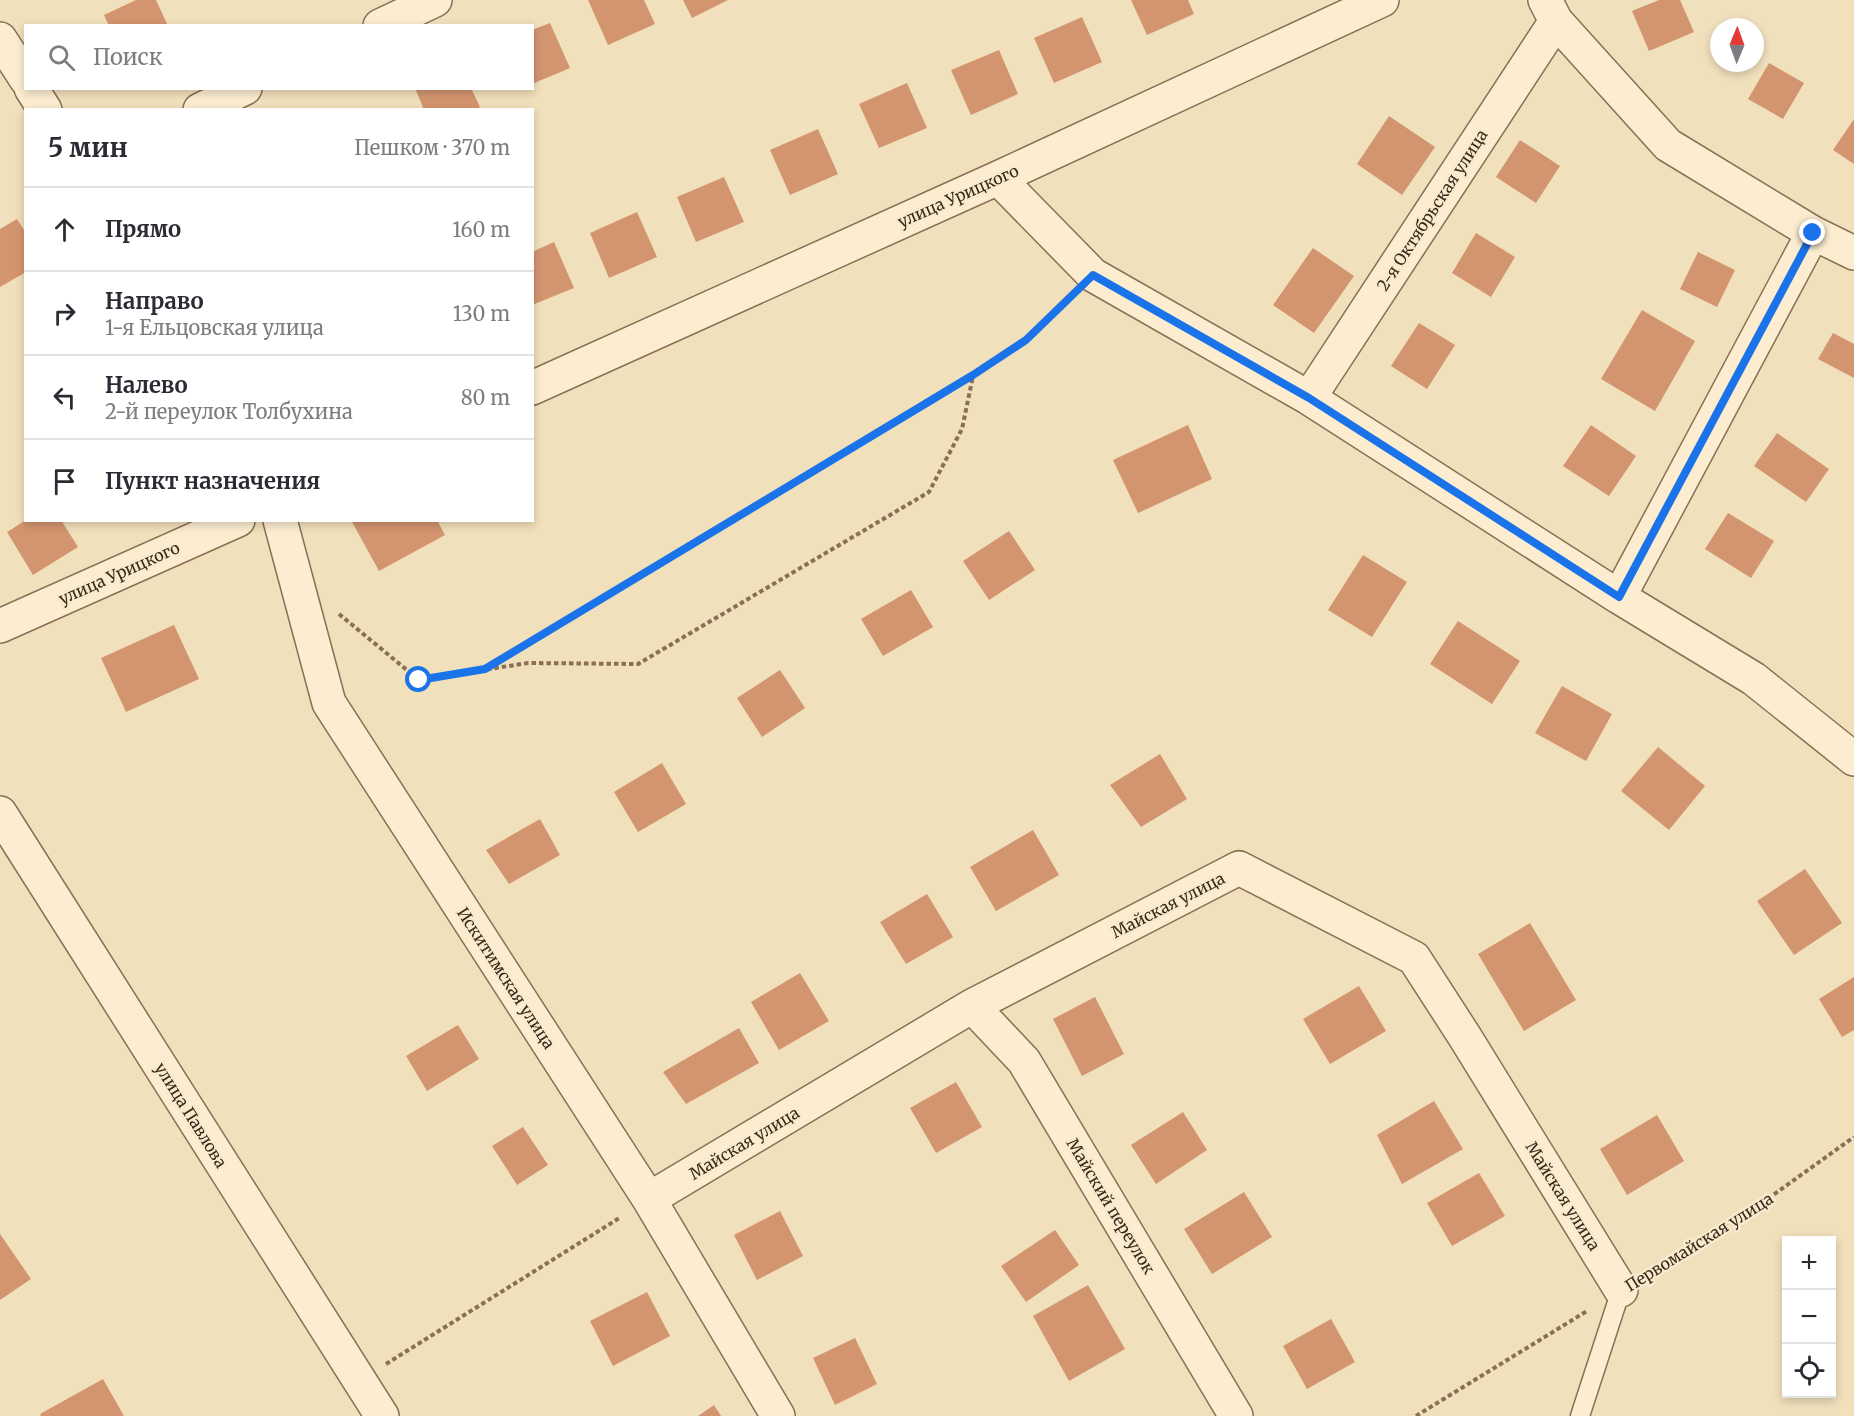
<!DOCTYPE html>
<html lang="ru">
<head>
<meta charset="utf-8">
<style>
  body { margin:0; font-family:Merriweather,serif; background:#f2f2f3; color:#2b2b33 }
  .controls { position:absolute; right:18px; bottom:18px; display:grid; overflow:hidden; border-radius:0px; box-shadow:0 3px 9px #0003 }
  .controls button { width:54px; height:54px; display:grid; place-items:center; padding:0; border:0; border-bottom:2px solid #e1e1e2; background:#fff; color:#2b2b33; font:30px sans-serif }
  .compass { position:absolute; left:1710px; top:18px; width:54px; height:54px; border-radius:50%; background:#fff; box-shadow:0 3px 9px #0003; rotate:1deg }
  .stop { position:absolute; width:18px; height:18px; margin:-14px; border:4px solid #1a73e8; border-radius:50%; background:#fff }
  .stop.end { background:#1a73e8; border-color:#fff; box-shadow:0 2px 6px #0008 }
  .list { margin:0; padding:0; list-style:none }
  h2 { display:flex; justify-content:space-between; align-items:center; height:78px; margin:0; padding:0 24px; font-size:26px }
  h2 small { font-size:20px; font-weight:400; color:#7c7c81 }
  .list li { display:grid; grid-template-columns:39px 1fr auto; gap:18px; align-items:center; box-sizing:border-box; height:84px; padding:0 24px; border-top:2px solid #e1e1e2 }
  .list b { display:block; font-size:22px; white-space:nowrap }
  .list p { margin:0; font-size:20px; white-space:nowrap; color:#7c7c81 }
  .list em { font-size:20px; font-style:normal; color:#7c7c81 }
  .icon { flex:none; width:33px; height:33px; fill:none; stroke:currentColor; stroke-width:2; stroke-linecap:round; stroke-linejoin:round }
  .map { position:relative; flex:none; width:1854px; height:1416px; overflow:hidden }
  .search { position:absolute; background:#fff; box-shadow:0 3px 9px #0003; left:24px; top:24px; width:510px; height:66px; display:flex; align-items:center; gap:15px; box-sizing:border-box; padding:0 21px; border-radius:0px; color:#7c7c81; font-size:22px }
  .panel { position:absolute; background:#fff; box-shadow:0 3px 9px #0003; left:24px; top:108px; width:510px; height:414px; border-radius:0px }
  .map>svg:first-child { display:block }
  .building { fill:#d3956f }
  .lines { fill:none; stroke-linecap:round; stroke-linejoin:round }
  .lane-casing { stroke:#8a6f54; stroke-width:21 }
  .street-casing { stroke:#8a6f54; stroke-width:36 }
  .path { stroke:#8a6f54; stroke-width:4; stroke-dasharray:4.5 3; stroke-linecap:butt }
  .lane { stroke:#fcedd0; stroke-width:18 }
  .street { stroke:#fcedd0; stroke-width:33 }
  .route { stroke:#1a73e8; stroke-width:8 }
  .labels { text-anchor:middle; stroke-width:5; stroke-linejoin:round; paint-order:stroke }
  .street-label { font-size:16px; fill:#38281a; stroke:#f8eacc }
</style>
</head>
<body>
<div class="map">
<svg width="1854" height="1416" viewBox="0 0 1854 1416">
  <rect width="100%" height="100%" fill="#f1e0bc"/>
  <path class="building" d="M136,0H156L168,26H109L104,15Z
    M588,0H644L655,24L608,45Z
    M683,0H728L692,18Z
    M1131,0H1188L1194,14L1147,35Z
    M1659,0H1680L1694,32L1649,51L1632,11Z
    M1082,17L1102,62L1054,83L1034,38Z
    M550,23L570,68L532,84V30Z
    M999,50L1018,94L971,115L951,70Z
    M1769,63L1804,83L1783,119L1748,99Z
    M907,83L927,128L879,148L859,104Z
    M415,88H471L480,107L475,110H424Z
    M1389,116L1435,147L1402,195L1357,164Z
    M1854,119V164L1833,150Z
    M818,129L838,174L790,195L770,150Z
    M1520,140L1560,166L1536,203L1496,177Z
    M724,177L744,222L696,242L677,197Z
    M637,212L657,257L609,278L590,233Z
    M17,219L26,233V272L0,287V229Z
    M1476,233L1515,257L1491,297L1452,273Z
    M554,242L574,288L532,305V252Z
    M1313,248L1354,276L1314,333L1273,305Z
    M1698,252L1735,270L1717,307L1680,289Z
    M1642,310L1695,341L1655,411L1601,379Z
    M1419,323L1455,345L1427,389L1391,366Z
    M1833,333L1854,344V378L1818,359Z
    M1188,425L1212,479L1138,513L1113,460Z
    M1591,425L1636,456L1609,496L1563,466Z
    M1777,433L1829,469L1806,502L1754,466Z
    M1728,513L1774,541L1751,578L1705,549Z
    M26,520H61L78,547L33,575L7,532Z
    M351,520H437L445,535L379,571Z
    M1009,531L1035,570L989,600L963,561Z
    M1363,555L1407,582L1372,637L1328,610Z
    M911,590L933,627L883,656L861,619Z
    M1458,621L1520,661L1492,704L1430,664Z
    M174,625L199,679L126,712L101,658Z
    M780,670L805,708L762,737L737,698Z
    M1562,686L1612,714L1586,761L1535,733Z
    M1658,747L1705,786L1669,830L1621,791Z
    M1160,754L1187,799L1141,827L1110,785Z
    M662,763L686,804L638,832L614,792Z
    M540,819L560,855L509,884L486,850Z
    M1033,830L1059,875L996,911L970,867Z
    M1805,869L1842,923L1794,955L1757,901Z
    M927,894L953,937L906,964L880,922Z
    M1530,923L1576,1000L1524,1031L1478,954Z
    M800,973L829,1021L779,1050L751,1002Z
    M1854,977V1030L1842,1037L1819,999Z
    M1359,986L1386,1031L1330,1064L1303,1019Z
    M1095,997L1124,1054L1082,1076L1053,1019Z
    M458,1025L479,1059L427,1091L406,1056Z
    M739,1028L759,1063L686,1104L663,1072Z
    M956,1082L982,1127L936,1153L910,1108Z
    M1434,1101L1463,1149L1402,1184L1377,1135Z
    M1183,1112L1207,1150L1156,1184L1131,1145Z
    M1657,1115L1684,1161L1627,1195L1600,1149Z
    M523,1127L548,1165L517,1185L492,1146Z
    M1479,1173L1505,1216L1452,1246L1427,1203Z
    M1244,1192L1272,1237L1212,1274L1184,1229Z
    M780,1211L803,1256L757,1280L734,1235Z
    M1055,1230L1079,1265L1026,1302L1001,1266Z
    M0,1234L31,1279L0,1300Z
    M1088,1285L1125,1349L1069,1381L1033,1316Z
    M647,1292L670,1336L613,1366L590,1321Z
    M1331,1319L1355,1362L1307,1389L1283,1346Z
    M855,1338L877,1384L835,1405L813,1358Z
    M103,1379L124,1416H41L40,1414Z
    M714,1405L721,1416H698Z"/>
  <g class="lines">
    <g class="lane-casing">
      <path id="lane" d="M1580,1416L1621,1290"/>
    </g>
    <g class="street-casing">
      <path id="street" d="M1545,0L1556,21L1668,145L1813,233L1854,253
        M380,26L435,0
        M0,39L26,79
        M31,88L45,110
        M200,110L245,88
        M998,178L1093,275L1309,398L1619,597L1754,679L1854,759
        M532,388L998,178L1382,0
        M1309,398L1556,21
        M280,520L329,703L649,1199L778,1416
        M1619,597L1813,233
        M0,626L238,520
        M0,813L382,1416
        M972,1006L1024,1061L1236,1416
        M649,1199L972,1006L1239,868L1414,958L1465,1037L1621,1290"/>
    </g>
    <path class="path" d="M339,614L419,680L528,663L638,664L929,492L962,429L973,376L1025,340L1071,296
      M488,668L972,376
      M1647,1274L1769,1198L1854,1137
      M386,1364L621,1217
      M1416,1416L1587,1311"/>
    <use href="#lane" class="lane"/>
    <use href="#street" class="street"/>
  </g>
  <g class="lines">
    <path class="route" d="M419,680L485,669L973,375L1026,340L1093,275L1309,398L1619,597L1813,233"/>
  </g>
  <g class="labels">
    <g class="street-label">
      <text transform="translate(958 196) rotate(-24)" y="6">улица Урицкого</text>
      <text transform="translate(1432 210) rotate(-57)" y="6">2-я Октябрьская улица</text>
      <text transform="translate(119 573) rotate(-24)" y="6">улица Урицкого</text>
      <text transform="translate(1168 905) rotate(-27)" y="6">Майская улица</text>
      <text transform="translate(506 978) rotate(57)" y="6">Искитимская улица</text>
      <text transform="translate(191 1115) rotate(58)" y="6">улица Павлова</text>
      <text transform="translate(744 1143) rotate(-31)" y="6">Майская улица</text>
      <text transform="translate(1563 1196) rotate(58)" y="6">Майская улица</text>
      <text transform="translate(1111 1206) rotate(59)" y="6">Майский переулок</text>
      <text transform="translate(1699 1242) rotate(-32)" y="6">Первомайская улица</text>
    </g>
  </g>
</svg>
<div class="controls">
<button>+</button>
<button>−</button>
<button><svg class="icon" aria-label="locate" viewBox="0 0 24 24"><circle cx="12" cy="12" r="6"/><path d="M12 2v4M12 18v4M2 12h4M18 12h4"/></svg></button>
</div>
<svg class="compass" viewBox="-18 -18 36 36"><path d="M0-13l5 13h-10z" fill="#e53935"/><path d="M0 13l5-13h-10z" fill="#7c7c81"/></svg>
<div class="stop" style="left:419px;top:680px"></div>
<div class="stop end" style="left:1813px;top:233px"></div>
<div class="search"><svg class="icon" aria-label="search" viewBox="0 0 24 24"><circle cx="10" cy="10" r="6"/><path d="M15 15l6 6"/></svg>Поиск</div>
<section class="panel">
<h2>5 мин<small>Пешком · 370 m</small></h2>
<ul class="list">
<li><svg class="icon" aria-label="ahead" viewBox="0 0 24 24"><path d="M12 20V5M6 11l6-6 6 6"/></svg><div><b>Прямо</b></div><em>160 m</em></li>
<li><svg class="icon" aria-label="right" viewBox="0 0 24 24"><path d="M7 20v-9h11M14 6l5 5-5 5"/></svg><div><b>Направо</b><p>1-я Ельцовская улица</p></div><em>130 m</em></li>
<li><svg class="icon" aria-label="left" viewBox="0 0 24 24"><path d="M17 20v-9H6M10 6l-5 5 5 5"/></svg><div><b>Налево</b><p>2-й переулок Толбухина</p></div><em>80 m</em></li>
<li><svg class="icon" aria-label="arrive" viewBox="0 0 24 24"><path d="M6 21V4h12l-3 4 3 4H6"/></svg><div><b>Пункт назначения</b></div></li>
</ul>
</section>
</div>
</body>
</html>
